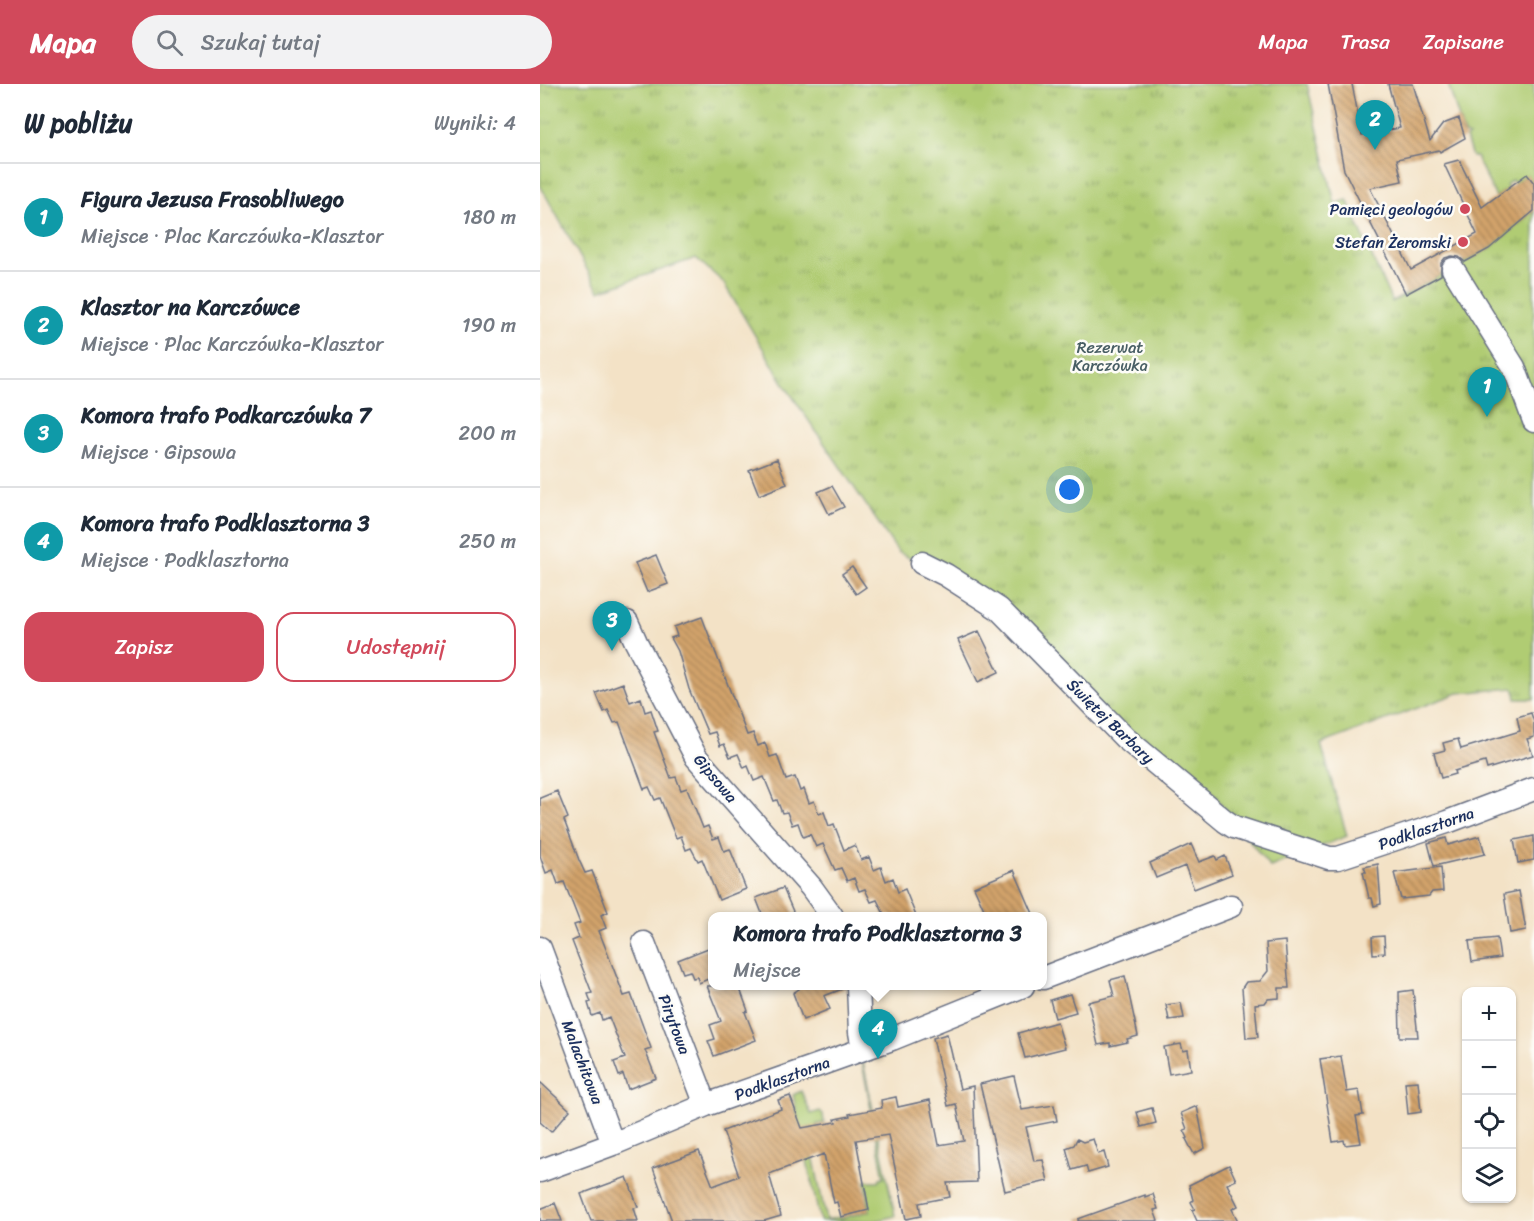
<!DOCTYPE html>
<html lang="pl">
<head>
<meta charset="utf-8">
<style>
  body { margin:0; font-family:Sriracha,sans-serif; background:#f2f2f3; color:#1f2937 }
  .controls { position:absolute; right:18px; bottom:18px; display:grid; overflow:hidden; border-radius:12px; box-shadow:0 2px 4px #0004 }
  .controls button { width:54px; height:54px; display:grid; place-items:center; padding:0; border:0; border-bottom:2px solid #e0e1e3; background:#fff; color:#1f2937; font:30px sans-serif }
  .you { position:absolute; left:530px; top:406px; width:21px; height:21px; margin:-15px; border:4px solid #fff; border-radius:50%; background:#1a73e8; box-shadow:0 0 0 9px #1a73e833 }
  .badge { display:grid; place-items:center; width:39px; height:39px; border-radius:50%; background:#d1495b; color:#fff; font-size:20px; font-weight:700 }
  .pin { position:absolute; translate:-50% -50px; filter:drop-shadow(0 2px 3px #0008) }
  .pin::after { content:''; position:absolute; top:32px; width:21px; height:18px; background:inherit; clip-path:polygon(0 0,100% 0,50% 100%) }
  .popup { position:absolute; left:168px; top:828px; width:339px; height:78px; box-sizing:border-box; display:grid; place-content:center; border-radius:12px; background:#fff; filter:drop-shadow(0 2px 4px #0005); font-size:20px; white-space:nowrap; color:#747a83 }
  .popup b { font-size:22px; color:#1f2937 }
  .popup::after { content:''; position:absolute; left:50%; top:100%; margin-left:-12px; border:12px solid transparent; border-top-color:#fff }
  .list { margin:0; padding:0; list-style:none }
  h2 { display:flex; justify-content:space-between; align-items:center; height:78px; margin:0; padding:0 24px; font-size:26px }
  h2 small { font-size:20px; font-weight:400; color:#747a83 }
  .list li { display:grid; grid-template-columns:39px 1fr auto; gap:18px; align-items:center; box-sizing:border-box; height:108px; padding:0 24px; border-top:2px solid #e0e1e3 }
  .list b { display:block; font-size:22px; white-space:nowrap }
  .list p { margin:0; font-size:20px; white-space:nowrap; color:#747a83 }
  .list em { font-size:20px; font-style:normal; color:#747a83 }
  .actions { display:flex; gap:12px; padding:18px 24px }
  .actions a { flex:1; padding:14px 0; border:2px solid #d1495b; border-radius:18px; text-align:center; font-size:21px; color:#d1495b }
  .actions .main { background:#d1495b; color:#fff }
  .icon { flex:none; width:33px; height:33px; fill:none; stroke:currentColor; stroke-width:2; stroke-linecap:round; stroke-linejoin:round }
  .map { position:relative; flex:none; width:994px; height:1137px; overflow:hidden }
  header { display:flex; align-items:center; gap:36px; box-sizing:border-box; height:84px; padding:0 30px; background:#d1495b; color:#fff }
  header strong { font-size:28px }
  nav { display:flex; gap:33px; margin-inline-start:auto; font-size:21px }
  .search { width:420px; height:54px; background:#f2f2f3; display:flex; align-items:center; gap:15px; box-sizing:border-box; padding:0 21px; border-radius:33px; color:#747a83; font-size:22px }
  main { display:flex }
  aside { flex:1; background:#fff }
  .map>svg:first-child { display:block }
  .green { fill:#b0cc73; stroke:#667e68; stroke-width:1.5 }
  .park { fill:url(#park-tufts); stroke:#667e68; stroke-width:1.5 }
  .building { fill:url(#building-back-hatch) }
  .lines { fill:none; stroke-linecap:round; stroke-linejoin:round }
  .minor-casing { stroke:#676e82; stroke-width:25 }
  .minor { stroke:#fff; stroke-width:22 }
  .poi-dot { fill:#d1495b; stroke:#fdfcf7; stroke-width:2 }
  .labels { text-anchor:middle; stroke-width:5; stroke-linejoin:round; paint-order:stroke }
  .poi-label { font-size:16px; fill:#1b2f5e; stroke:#fdfcf7; text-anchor:end }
  .park-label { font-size:16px; fill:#485e64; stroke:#fdfcf7 }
  .street-label { font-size:16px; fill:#1b2f5e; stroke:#fdfcf7 }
</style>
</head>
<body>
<header>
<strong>Mapa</strong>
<div class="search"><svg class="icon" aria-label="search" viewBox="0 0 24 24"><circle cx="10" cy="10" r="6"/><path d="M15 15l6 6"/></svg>Szukaj tutaj</div>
<nav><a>Mapa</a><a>Trasa</a><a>Zapisane</a></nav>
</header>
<main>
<aside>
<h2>W pobliżu<small>Wyniki: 4</small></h2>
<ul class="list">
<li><span class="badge" style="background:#0f9aa8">1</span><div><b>Figura Jezusa Frasobliwego</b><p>Miejsce · Plac Karczówka-Klasztor</p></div><em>180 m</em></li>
<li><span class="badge" style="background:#0f9aa8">2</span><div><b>Klasztor na Karczówce</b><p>Miejsce · Plac Karczówka-Klasztor</p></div><em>190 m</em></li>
<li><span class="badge" style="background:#0f9aa8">3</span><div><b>Komora trafo Podkarczówka 7</b><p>Miejsce · Gipsowa</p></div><em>200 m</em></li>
<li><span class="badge" style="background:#0f9aa8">4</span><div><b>Komora trafo Podklasztorna 3</b><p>Miejsce · Podklasztorna</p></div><em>250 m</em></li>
</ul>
<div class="actions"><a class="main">Zapisz</a><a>Udostępnij</a></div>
</aside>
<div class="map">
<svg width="994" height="1137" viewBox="0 0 994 1137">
  <defs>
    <pattern id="park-tufts" width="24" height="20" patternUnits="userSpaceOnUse" patternTransform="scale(1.5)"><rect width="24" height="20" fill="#b0cc73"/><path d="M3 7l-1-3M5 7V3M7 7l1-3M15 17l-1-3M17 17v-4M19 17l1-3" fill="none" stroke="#8ea662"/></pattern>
    <pattern id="building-back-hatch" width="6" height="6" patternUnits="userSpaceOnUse" patternTransform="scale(1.5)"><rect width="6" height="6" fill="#d2a36a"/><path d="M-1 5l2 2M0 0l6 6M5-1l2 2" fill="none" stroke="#aa855a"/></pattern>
  </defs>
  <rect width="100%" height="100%" fill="#fdfcf7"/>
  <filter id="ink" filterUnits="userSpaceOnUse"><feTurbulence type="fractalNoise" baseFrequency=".0167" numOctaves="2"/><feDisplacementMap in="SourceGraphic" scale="12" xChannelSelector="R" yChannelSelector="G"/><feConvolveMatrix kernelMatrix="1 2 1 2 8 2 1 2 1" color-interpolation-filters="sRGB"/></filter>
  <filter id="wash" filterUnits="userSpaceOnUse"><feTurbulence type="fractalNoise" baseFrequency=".008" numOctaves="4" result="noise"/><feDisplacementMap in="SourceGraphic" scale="24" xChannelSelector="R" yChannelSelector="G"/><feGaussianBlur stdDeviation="1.35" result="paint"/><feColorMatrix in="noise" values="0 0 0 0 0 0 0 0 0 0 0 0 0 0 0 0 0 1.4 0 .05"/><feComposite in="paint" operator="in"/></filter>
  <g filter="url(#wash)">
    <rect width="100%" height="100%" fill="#f3e2c6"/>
    <path class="green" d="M908,0H994V99L987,91L975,99L972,96L966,101L968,104L956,113L936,73H932L926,54L929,52L924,50Z
      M322,978H323L355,1132L335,1137H280L253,1011L261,1007L271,1030L280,1027L283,1030L284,1039L277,1040L278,1044L268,1046L286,1136L299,1133L300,1135L330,1127L326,1097H339L340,1094L344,1093Z"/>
    <path class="park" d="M0,0H767L795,120L807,116L852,218L949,165L994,127V615H976L974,604L918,609L781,660L807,752L730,783L665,699L623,686L459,521L358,468L246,303L183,198L156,174L59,207L0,101Z"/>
    <g id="blocks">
      <path class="building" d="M788,0H812L822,51L860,44L848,0H873L890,57L903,40L919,34L925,54L900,68L899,66L857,75L862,97L830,104L871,186L937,150L904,80L919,76L942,123L987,90L994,99V127L949,165L925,178L919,173L912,172L905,174L901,179V191L866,210L804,86Z
        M237,375L247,400L219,411L209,386Z
        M292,402L304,423L289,430L278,408Z
        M116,471L128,500L107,508L95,479Z
        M312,483L326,503L316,510L302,490Z
        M162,533L207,651L213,649L218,662L225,659L230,673L237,671L246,696L255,693L260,707L264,705L269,719L274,717L279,730L284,728L289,742L294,740L304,766L315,761L321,776L329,773L334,786L341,783L346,797L353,794L358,808L365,805L376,832H345L337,816L331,818L325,805L319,807L314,794L307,797L301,784L295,786L283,760L276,763L270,750L263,753L258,739L252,741L247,728L242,729L237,716L234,717L224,693L214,697L208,682L204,684L198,670L190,673L184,660L180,662L175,648L168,650L149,605L138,567L131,554L137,552L134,543Z
        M439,547L459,588L438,598L418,556Z
        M83,599L90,618L101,614L105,628L111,626L118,647L114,648L131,694L136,693L141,706L147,704L163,744L168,742L173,755L179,753L184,767L190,765L206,805L179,816L162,775L158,777L151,764L146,766L141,752L136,754L120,714L115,716L109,703L104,705L79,638L74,639L68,626L64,628L56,609Z
        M991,629L994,638V653L987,655L993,671L947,685L945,678L914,687L915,690L901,694L894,669L905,666L903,659L918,655L921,665L980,647L977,633Z
        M17,707L28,734L24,736L39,776L45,789L52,787L68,828L61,831L66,844L59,847L84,912L91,910L111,964L105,966L116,994L88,1005L83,990L79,992L74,978L85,974L69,933L62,936L60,929L52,932L48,919L51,918L48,910L52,909L32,857L39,854L34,841L40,839L24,798L18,800L13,786L6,789L0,772V714Z
        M940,752L945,770L894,782L888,759L906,754L908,761Z
        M994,752V776L978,779L974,756Z
        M651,760L659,778L675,772L677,776L685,772L692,790L654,805L645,782L616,794L610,779Z
        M838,780L841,820L834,822L832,814H829L823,788H826L824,783Z
        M901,783L903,807L892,808L889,812L861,815L854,789Z
        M474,786L494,832H447L434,803Z
        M243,804L255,832H223L216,814Z
        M979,807L986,846L970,849L964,810Z
        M844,852L845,869L833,870L832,853Z
        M957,854L960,874L932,878L929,857Z
        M745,857L749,904H739V914L728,915L725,919L715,920L718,953L706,954L702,904L706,898L720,897L728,887L726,859Z
        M173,862V893L159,899L157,893L153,894L150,887L143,889L138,876Z
        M585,892L598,952L587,955L588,958L570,962V959L558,961L548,918L574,912L570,896Z
        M167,902H199L208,927L205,928L216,956L174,972L168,957L175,955L170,941L181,937Z
        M258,902H305V904L284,912L290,925L263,936L253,909L259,905Z
        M873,906L878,953H860L859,908Z
        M530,910L536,928L515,934L510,916Z
        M641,919L644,934L629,936L626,921Z
        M517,938L525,964L485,974L478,949Z
        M407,950L420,1005L433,1002L437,1098L407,1099L410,1113L379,1119L381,1132L366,1135L348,1051L316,1056L329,1126L301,1133L297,1118L294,1119L284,1070L229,1090L241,1132L224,1137H132L113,1084L159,1067L173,1102L199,1092L183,1047L241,1025L238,1016L250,1012L262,1044L296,1038L295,1035L310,1032L309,1030L342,1024L341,1016L356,1013L358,1023L390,1016L399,1061L424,1057L416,1020L408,1022L393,954Z
        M641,960L643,967L648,966L651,986L629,990L624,963Z
        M801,972L807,1008L819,1006L823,1031L816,1032L821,1059L805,1061L804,1056L793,1058L780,975Z
        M474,992L482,1026L514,1021L517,1037L486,1043L494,1077L503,1076L508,1097L465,1107L440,1000Z
        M878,997L881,1028L868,1030L865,998Z
        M0,998L30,1026L11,1048L0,1038Z
        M657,1022L665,1064L654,1070L646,1055L648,1054L644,1046L647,1045L641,1029Z
        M612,1024L616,1039L601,1043L597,1028Z
        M537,1055L543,1058L553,1055L558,1070L564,1068L568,1083L548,1089L546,1082L532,1086L526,1064L534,1061Z
        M689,1081L696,1096L687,1100L698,1122L692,1125L698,1137H657L652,1126L655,1125L651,1118L653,1116L649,1101Z
        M87,1093L98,1123L94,1124L98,1137H51L41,1110Z
        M613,1110L618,1125L614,1126L618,1137H538V1135L605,1111V1113Z
        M15,1119L22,1137H0V1125Z"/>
    </g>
  </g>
  <g filter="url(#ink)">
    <use href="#blocks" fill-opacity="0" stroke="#676e82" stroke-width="1.5"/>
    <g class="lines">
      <g class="minor-casing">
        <path id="minor" d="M913,185L974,283L994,337
          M382,479L406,491L459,525L585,654L685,737L694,743L789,774H798L907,738L994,705
          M87,538L96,558L156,673L271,803L292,832
          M104,859L166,1021
          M0,864L73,1060
          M503,894L691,822
          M318,902L320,948L323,965
          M0,1087L73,1060L166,1021L352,955L483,902"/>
      </g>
      <use href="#minor" class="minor"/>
    </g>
  </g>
  <g class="poi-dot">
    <circle cx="925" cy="125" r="6"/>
    <circle cx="923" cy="158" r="6"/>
  </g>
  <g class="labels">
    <g class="poi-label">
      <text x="913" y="131">Pamięci geologów</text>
      <text x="911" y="164">Stefan Żeromski</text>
    </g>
    <g class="park-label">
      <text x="570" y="269">Rezerwat<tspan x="570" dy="18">Karczówka</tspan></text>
    </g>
    <g class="street-label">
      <text transform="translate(571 637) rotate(44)" y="6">Świętej Barbary</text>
      <text transform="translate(176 694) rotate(50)" y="6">Gipsowa</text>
      <text transform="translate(886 744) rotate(-19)" y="6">Podklasztorna</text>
      <text transform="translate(135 940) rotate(69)" y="6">Pirytowa</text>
      <text transform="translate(43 978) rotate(69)" y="6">Malachitowa</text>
      <text transform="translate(242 994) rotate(-20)" y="6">Podklasztorna</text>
    </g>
  </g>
</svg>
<div class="controls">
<button>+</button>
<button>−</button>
<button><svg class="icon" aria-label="locate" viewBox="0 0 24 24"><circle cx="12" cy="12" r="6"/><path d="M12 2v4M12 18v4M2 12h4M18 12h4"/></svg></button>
<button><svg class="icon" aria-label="layers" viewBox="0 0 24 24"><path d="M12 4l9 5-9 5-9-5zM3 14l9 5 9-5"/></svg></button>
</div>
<div class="you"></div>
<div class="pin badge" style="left:947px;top:333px;background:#0f9aa8">1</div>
<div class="pin badge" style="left:835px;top:66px;background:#0f9aa8">2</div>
<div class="pin badge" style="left:72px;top:567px;background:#0f9aa8">3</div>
<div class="pin badge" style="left:338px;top:975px;background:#0f9aa8">4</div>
<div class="popup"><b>Komora trafo Podklasztorna 3</b>Miejsce</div>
</div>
</main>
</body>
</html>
